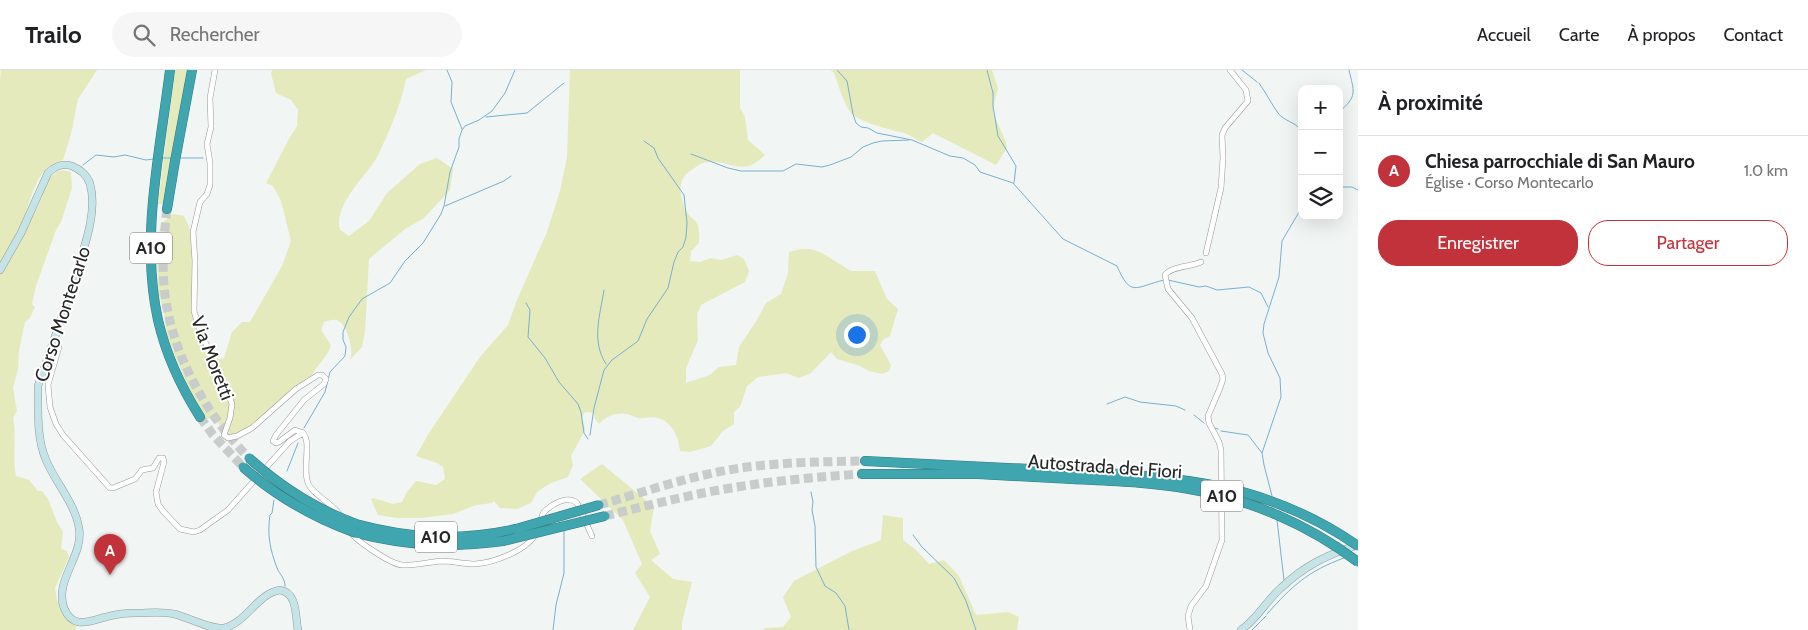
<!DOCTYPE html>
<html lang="fr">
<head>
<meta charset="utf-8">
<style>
  body { margin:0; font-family:Cabin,sans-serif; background:#f6f6f6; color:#202124 }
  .controls { position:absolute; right:15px; top:15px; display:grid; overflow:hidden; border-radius:10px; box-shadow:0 5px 20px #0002 }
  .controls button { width:45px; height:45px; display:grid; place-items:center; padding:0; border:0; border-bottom:1px solid #e0e0e0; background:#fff; color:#202124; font:25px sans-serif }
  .you { position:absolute; left:856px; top:264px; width:18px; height:18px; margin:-12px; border:4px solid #fff; border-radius:50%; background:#1a73e8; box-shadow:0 0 0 8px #1a73e833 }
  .badge { display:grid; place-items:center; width:32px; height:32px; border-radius:50%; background:#c2323b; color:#fff; font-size:16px; font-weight:700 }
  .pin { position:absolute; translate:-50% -41px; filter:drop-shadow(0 1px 2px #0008) }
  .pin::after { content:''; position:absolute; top:26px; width:18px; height:15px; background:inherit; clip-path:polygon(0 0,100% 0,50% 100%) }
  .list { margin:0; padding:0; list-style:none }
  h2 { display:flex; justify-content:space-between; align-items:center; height:65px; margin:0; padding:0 20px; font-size:21px }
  h2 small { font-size:16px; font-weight:400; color:#757577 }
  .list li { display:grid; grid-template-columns:32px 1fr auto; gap:15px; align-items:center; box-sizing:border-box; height:70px; padding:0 20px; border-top:1px solid #e0e0e0 }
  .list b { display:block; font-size:19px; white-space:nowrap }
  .list p { margin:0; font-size:16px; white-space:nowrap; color:#757577 }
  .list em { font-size:16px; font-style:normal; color:#757577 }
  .actions { display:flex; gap:10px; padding:15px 20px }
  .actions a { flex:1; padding:11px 0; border:1px solid #c2323b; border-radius:20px; text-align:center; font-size:18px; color:#c2323b }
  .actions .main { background:#c2323b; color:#fff }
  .icon { flex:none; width:28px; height:28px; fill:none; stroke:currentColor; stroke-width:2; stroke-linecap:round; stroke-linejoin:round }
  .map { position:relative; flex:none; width:1358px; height:560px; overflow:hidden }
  header { display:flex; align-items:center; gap:30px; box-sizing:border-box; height:70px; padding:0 25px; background:#fff; border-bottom:1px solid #e0e0e0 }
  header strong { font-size:24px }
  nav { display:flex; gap:28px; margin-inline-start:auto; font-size:18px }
  .search { width:350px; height:45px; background:#f6f6f6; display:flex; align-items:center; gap:12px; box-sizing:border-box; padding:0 18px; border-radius:28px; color:#757577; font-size:19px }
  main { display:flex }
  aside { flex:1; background:#fff }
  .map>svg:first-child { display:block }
  .green { fill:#e4eabc }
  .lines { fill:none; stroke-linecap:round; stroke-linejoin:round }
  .stream { stroke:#77b0d0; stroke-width:1 }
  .highway-tunnel { stroke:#c8cccb; stroke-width:9; stroke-dasharray:9 4.5; stroke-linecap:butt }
  .street-casing { stroke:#959998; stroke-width:6 }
  .secondary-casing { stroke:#959998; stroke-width:8 }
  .highway-casing { stroke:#36797f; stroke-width:10 }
  .street { stroke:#fff; stroke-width:5 }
  .secondary { stroke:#c5e4e7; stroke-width:7 }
  .highway { stroke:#3fa5af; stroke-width:9 }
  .highway-bridge-casing { stroke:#36797f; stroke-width:10; stroke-linecap:butt }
  .highway-bridge { stroke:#3fa5af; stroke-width:9 }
  .labels { text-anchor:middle; stroke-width:4; stroke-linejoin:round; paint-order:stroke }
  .shield { fill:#fff; stroke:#676868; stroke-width:1 }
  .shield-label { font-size:18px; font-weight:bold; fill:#262827 }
  .street-label { font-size:19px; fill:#262827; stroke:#fff }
</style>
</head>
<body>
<header>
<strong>Trailo</strong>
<div class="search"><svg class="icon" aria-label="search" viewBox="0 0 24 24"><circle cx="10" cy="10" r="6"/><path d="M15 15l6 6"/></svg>Rechercher</div>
<nav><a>Accueil</a><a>Carte</a><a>À propos</a><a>Contact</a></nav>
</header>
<main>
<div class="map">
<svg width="1358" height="560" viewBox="0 0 1358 560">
  <rect width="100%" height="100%" fill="#f1f5f4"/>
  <path class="green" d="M1,0H97L78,29L71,64L63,90C36,95 32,128 23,150C26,149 30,147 33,144C46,131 44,92 71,102L72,118L61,152L56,160L36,216L32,234L35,237L30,248L25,252L19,281L18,299L13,318L17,341L13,348C17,367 12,387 16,406L29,410L38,421H42L48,429L57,452L63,462L61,479L67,481L69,487L55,518L57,530L64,545L67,550L77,555L75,560H0V10Z
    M175,0H187L170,93L164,134H158Z
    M272,0H426L406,9C401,33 395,46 386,68C382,75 380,83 376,89C364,108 333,136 340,160L349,166L369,151L387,123L420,94L437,88L453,99L450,120L424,148L405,159L369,189L365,261L362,277L349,291C355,283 348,258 340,252C335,248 330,250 324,252L321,260L331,275C328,287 318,293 313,304L248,359L240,363L229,366L223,363L216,348L205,349L200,343L175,286L166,263L164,242L158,221V203L156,192L158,167L161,154L173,144L184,146C187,152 190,158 191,164C197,199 186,234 201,268C205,277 208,283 216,290L224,288L232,262L242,252H250L282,196L291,171L281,131L273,116L266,113L290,67L297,56L298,40L291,30L276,23L271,3Z
    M570,0H740V38L745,47L748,70L765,85C740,110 728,86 703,93C699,94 694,99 690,101C675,110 680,134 690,146C692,149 696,150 697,154C700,160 699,167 699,173L691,181L690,191L700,192L711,188L721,190L737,185L744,189L749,201L745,212L701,235L697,244L698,270L686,298V313L710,305L719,297L736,295L739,277L757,250L766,233L781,224L788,203L789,182L801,179H810L822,183L851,201H875L887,229L898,239L890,266L883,270L880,275L891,295L889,301L882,304L869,301L860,296L837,289L831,282L811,303L799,308L786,303L758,307L747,316L740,337L734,342V354L723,361L711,376L690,382L680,381C679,367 672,352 658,348C651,346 645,349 638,348C634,347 631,345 627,344C617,342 606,346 599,354L595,349L594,343L585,342L582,348L585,359L583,364L571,386L573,395L568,407L551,413L537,422L531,433L517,439L500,438L494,431L492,433L476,435L453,444L421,448H397L378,445L371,429L373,428L393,434L402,432L407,422L416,411L436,415L445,409L443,397L437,393L416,386L429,363L480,287L508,255L517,230L547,162L560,121L567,87Z
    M830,0H992L998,18L993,38L994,45L1006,72L1007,78L996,95L933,63L922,72C916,69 908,64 901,62C890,60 857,51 851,43C843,32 839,16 834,3Z
    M602,394L654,437L650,461L660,484L651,490L673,509L692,512L682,552V560H633L650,527L635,503L642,494L623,450L580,409Z
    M883,445L903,448V470L916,480L929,494L944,490L959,506L976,545L1008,542L1019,547L1017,560H764L765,558L783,557L791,547L783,527L794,511L850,482L881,470Z"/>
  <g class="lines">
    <path class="stream" d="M447,0L452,12L451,32L462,59
      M837,0L847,11L853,44L856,53L861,57L868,58L877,63L912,70L950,86L963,88L975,95L980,102L1013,113L1063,169L1117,196C1131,228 1135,217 1164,210
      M987,0L993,23V36L998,66L1016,96L1014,113
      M1242,0L1257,12
      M1259,13C1266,23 1271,33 1278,43C1284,51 1295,52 1300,59
      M1339,42C1358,26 1354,22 1349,0
      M486,47L527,43L564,13
      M691,84L728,98L741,101H783L796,94L822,97L830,95L851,87L863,77L873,73L882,71L909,70
      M163,88H171
      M181,88H203
      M83,95L96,85L114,87L125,85L146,90L153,89
      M1339,117H1352L1358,120
      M445,136L504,111L511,106
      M1168,210L1199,217L1206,216L1217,220L1249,217L1261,223L1268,237
      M604,220C600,246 591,271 606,294
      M526,233L530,240L528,267L545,288L559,312L578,334L581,342L584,363L588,369
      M1107,334L1125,327L1140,332L1176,336L1185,340
      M1194,345L1204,353
      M304,358L325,322L330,302L345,286L346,277L343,270V262L349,247L362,229L390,213L405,191L423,173L441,144L444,136L450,102L459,77V69L462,60L465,56L479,50L492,41L505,23L515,0
      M1214,358L1218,359
      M1221,361L1248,365L1262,383
      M590,365L594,338L604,300L612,290L638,271L647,249L668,218L674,192L678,182L683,177L686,167L687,153L684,125L658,88L654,78L644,71
      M287,401L298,373
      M811,422L813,432L812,440L815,456L816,497L825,516L836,523L845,536L849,560
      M1272,426L1264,395L1262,383L1281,327L1280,308L1268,283L1263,263L1264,254L1279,207L1282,171L1302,137
      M274,430L272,443L270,445C267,465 270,479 277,498C280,505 285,508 285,516
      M1277,450L1284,510
      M913,465L922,477L954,508L966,531L976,560
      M1267,544C1292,516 1308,501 1344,488
      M553,560L556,535L564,503V461
      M1252,560L1266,546"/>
    <path class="highway-tunnel" d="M167,139C164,165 162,190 164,216C170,281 204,342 249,388
      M200,347L213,365L243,397
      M599,435C637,424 675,411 713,403C763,392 815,392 865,391
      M605,446C645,436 684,426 725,419C770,411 816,407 862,404"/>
    <g class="street-casing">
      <path id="street" d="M215,0L210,28L211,57L207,74L210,93V115L207,124L200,132L193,162L195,191L194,241L201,265L214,288L220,309L227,320L232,334L230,348L224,365L228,368L237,366L252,358L296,319L318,305H322L326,309L324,314L304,330L276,365L273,371L276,373L279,372L295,360L303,363
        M1206,183L1221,118L1223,88L1222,65L1225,58L1248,31L1246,20L1230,0
        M55,270L59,277L48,315L50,337L56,354L63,365L110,418H113L135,409L142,400L153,398L159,388H163L164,392L156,422L158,434L163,441L180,459L194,462L200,460L228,440L290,371L303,363
        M303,363C312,373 302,398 308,413C311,423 334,435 341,446
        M540,453C541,450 542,445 544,442C552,434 567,425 577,433L592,466
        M349,460C354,470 391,494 402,495C413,496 429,492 441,491C452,491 464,494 475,494C493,493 530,480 537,461
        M1190,560L1188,546L1191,536L1206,516L1222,470L1221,380L1219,372L1209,353L1208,346L1220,318L1223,309L1222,304L1192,248L1168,219L1165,205C1171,196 1191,197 1201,192"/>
    </g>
    <g class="secondary-casing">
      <path id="secondary" d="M0,200L21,163L48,103C55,96 62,93 72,96C80,99 88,106 90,114C98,141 84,178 76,204C64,242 51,278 38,316V322C38,344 37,369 46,390C55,412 75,433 79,458C84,486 54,510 64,538C73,560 89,551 106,547C116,544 126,543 136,543C148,543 161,541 174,544C188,547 210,560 224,558C246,553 258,523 280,520C298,523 295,546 298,560
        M1241,560C1257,549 1266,531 1281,518C1304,496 1328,484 1358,475"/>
    </g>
    <g class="highway-casing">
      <path id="highway" d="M170,0C160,82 140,168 158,250C166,285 181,317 200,347
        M167,139L175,91L192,0
        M865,391L1072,401
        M862,404H978L1072,409
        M356,454C412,469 460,471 516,459
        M356,463C407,476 450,478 503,471"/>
    </g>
    <use href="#street" class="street"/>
    <use href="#secondary" class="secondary"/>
    <use href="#highway" class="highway"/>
    <g class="highway-bridge-casing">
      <path id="highway-bridge" d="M249,388C281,417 316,439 356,454
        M243,397C277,427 314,448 356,463
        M1072,401C1179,407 1266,412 1358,476
        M1072,409C1111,411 1150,412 1189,419C1250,429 1309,455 1358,492
        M516,459L599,435
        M503,471L605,446"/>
    </g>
    <use href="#highway-bridge" class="highway-bridge"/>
  </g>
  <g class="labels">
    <g class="shield">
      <rect x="130" y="162.5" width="42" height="31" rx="4"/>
      <rect x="1201" y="410.5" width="42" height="31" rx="4"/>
      <rect x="415" y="451.5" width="42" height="31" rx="4"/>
    </g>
    <g class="shield-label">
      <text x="151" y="184">A10</text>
      <text x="1222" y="432">A10</text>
      <text x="436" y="473">A10</text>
    </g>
    <g class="street-label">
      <text transform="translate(62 244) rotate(-72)" y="7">Corso Montecarlo</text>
      <text transform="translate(213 288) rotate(69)" y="7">Via Moretti</text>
      <text transform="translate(1105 396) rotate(4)" y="7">Autostrada dei Fiori</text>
    </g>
  </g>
</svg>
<div class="controls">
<button>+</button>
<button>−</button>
<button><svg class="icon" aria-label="layers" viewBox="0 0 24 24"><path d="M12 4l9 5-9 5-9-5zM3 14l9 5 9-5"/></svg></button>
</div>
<div class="you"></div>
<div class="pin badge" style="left:110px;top:505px">A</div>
</div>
<aside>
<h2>À proximité<small></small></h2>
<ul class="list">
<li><span class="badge">A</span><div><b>Chiesa parrocchiale di San Mauro</b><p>Église · Corso Montecarlo</p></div><em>1.0 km</em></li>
</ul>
<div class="actions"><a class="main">Enregistrer</a><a>Partager</a></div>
</aside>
</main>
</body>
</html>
